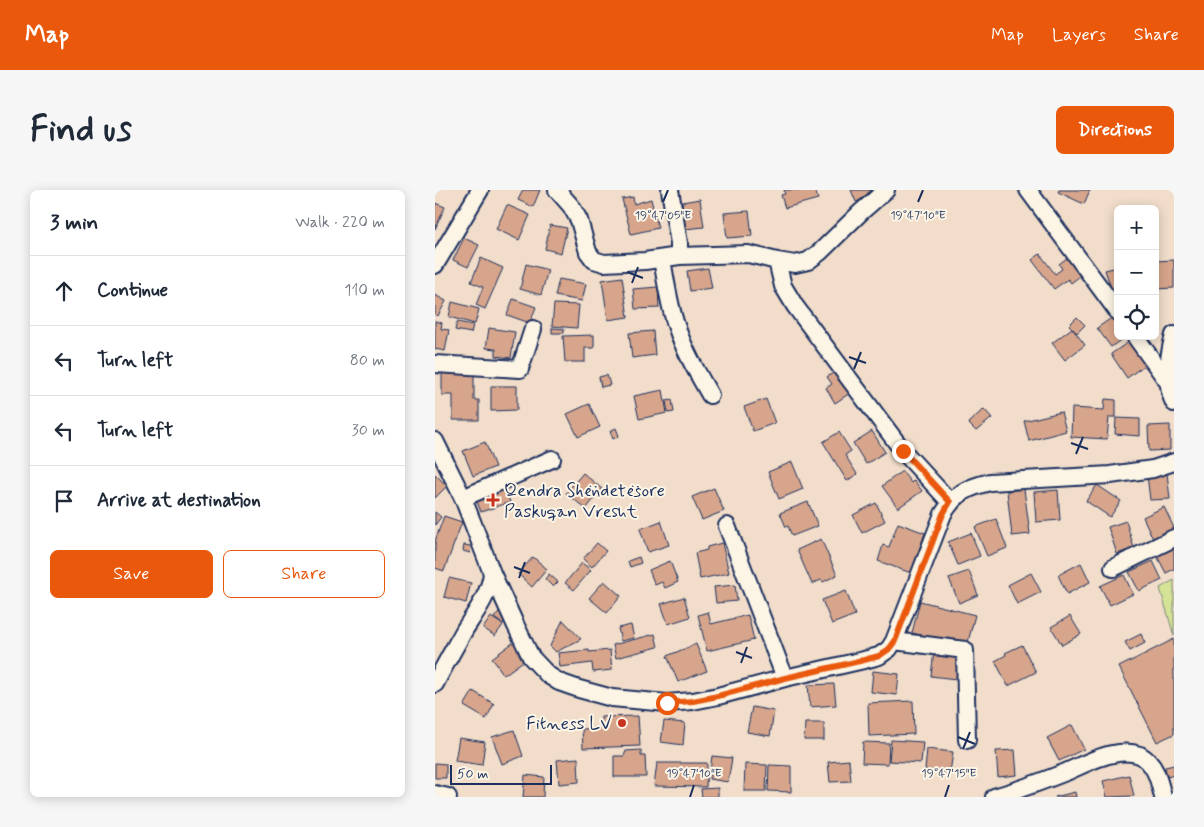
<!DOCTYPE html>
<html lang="en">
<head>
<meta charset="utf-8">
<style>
  body { margin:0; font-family:Mynerve,sans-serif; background:#f6f6f7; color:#1f2937 }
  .controls { position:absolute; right:15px; top:15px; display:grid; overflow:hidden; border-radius:8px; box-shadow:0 2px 12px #0003 }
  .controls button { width:45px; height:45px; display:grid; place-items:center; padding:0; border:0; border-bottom:1px solid #e0e1e3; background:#fff; color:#1f2937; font:25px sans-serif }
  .scale { position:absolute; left:15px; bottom:12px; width:102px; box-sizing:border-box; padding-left:5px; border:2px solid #1b2f5e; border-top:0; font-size:14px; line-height:18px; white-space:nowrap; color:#1b2f5e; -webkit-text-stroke:4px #fcf5e5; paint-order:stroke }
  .stop { position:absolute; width:15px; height:15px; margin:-11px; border:4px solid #ea580c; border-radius:50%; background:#fff }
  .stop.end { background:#ea580c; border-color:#fff; box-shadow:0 1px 5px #0008 }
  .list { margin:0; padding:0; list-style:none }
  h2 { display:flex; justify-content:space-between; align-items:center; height:65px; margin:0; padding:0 20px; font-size:21px }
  h2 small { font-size:16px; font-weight:400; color:#747a83 }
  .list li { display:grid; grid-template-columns:32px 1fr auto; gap:15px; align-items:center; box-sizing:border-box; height:70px; padding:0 20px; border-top:1px solid #e0e1e3 }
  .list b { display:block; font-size:19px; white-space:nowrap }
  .list em { font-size:16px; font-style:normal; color:#747a83 }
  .actions { display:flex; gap:10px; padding:15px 20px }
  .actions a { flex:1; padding:11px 0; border:1px solid #ea580c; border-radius:8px; text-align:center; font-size:18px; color:#ea580c }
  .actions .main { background:#ea580c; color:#fff }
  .icon { flex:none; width:28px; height:28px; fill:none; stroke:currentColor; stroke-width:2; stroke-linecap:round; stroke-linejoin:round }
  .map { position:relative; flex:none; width:739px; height:607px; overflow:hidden; border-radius:8px }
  header { display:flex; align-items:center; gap:30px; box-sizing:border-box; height:70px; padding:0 25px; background:#ea580c; color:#fff }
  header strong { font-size:24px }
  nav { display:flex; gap:28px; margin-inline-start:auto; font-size:18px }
  .intro { display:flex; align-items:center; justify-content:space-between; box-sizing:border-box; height:120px; padding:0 30px }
  h1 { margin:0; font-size:35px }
  .button { padding:12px 22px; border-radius:8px; background:#ea580c; color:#fff; font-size:18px; font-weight:700 }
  main { display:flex; gap:30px; padding:0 30px }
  aside { flex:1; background:#fff; border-radius:8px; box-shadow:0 2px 12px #0003 }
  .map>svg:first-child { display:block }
  .green { fill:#d5e396; stroke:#78897a }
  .building { fill:#d7a58b; stroke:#1b2f5e }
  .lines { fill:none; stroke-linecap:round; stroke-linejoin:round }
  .minor-casing { stroke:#1b2f5e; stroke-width:20 }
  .minor { stroke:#fcf5e5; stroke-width:16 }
  .route { stroke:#ea580c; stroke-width:6 }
  .ticks { fill:none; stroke:#1b2f5e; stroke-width:2 }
  .poi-dot { fill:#c8321e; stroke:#fcf5e5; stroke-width:2 }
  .labels { text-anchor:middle; stroke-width:4; stroke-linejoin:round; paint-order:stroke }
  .poi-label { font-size:18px; fill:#1b2f5e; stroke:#fcf5e5; text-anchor:start }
  .ticks-label { font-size:12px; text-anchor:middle; fill:#1b2f5e; stroke:#fcf5e5; stroke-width:4; stroke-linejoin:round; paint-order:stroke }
</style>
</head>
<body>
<header>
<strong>Map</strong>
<nav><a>Map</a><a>Layers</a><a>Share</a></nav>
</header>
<div class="intro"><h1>Find us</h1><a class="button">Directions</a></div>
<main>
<aside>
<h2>3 min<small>Walk · 220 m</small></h2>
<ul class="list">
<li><svg class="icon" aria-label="ahead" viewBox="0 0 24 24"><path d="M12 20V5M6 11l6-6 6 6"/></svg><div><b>Continue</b></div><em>110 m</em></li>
<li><svg class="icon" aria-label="left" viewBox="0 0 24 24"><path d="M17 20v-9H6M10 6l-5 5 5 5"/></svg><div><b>Turn left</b></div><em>80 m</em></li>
<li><svg class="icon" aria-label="left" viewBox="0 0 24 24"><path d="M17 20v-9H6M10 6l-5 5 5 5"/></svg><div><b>Turn left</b></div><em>30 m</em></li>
<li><svg class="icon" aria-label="arrive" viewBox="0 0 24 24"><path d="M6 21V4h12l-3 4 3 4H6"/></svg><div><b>Arrive at destination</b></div></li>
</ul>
<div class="actions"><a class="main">Save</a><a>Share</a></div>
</aside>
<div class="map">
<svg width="739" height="607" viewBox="0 0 739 607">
  <rect width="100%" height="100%" fill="#f1ddca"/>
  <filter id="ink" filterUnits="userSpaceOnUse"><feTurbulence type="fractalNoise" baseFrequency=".02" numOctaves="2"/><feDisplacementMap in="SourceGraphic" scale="10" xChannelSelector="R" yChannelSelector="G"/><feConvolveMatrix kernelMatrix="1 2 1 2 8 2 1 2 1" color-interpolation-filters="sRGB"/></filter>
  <g filter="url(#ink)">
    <path class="green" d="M739,390V446L725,398Z"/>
    <path class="building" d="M88,0H105L98,17L83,10Z
      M349,0H380L383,9L350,18L346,5L350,4Z
      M416,0H442V2L421,12Z
      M624,0H655L649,14L623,2Z
      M198,7L199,14L216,9L223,38L196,44L187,9Z
      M265,9L269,37L250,39L247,12Z
      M0,13L10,17L0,39Z
      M72,15L95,25L84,50L61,39Z
      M314,21L317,46L292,48L289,23Z
      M115,35L132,38L126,63L110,59Z
      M29,48L44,55L33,77L18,70Z
      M605,64L620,84L627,79L624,74L636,65L649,83L636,93L633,89L619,99L597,70Z
      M46,68L68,78L50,119L41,115L48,97L36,92Z
      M739,70V98L720,99V71Z
      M91,74L113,80L106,105L85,99Z
      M683,77V99L677,101L670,80Z
      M273,78L277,98L255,101L252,81Z
      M187,87L193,127L173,130L167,90Z
      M124,89L151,94L147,111L120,106Z
      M223,97L224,118L200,119L198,99Z
      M0,105L11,111L3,126L0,125Z
      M78,109L101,117L95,133L72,125Z
      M17,112L44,119L40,134L14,127Z
      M119,114L144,115L142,138L117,136Z
      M642,127L650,135L642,143L634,135Z
      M678,127L683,134V146H691L676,157L662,138Z
      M0,131L7,133L6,139L14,140L10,161L0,159Z
      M22,132L38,135L36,143L20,140Z
      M54,138L80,142L76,168L61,166V159L51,158Z
      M117,138L129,139V143H117Z
      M637,138L650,155L630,170L617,153Z
      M218,141L220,165L197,168L194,143Z
      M159,145V158H150V172H130L128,146Z
      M695,151L711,174L692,188L676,164Z
      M401,181L415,203L400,213L391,198L397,194L392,187Z
      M7,183H39V210H44V230H18V205H7Z
      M172,185L175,195L166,197L164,187Z
      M56,196H82V220L56,221Z
      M228,200L232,223L204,229L199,206Z
      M331,209L340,233L318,241L309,217Z
      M670,209L681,210V227H674L672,249L636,247L637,218L669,220Z
      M237,210L239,222L233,223L231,211Z
      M154,214L165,237L143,247L132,224Z
      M549,219L557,228L541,241L533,233Z
      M626,222L631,241L594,251L589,231Z
      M681,228L705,229V246L680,244Z
      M735,235V260L714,261L713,236Z
      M181,238L184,246L178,249L175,241Z
      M437,241L450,262L431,274L418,253Z
      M404,242L416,261L410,265L422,284L412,291L388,252Z
      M50,252L60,277L38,286L28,261Z
      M357,272L368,299L344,309L333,282Z
      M467,281L476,293L479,290L487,301L463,318L447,296Z
      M148,283L167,299L151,319L131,303Z
      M732,283L735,309L715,310L712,285Z
      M0,284L12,296L0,308Z
      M662,295L686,311L675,327L651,311Z
      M70,298L75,312L46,322L41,309Z
      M279,298L289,321L267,330L257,307Z
      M589,299L595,344L577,346L572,301Z
      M623,300L625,330L601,332L599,302Z
      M373,312L383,336L357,346L353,336L351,337L345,323Z
      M441,313L450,331L427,343L418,325Z
      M729,317L739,338V342L719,351L708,327Z
      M0,322L6,327L0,335Z
      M9,326L27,332L9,381L0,378V351Z
      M561,329L572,358L552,366L540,337Z
      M226,331L234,355L213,362L205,339Z
      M691,331L699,358L682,364L673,337Z
      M463,333L490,343L476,383L443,371L448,355L454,357Z
      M536,343L545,366L523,375L513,352Z
      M386,349L402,385L388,392L386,390L377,394L362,360Z
      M162,353L171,361L157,377L148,369Z
      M287,353L294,383L265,389L260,363L272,360V357Z
      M29,355L36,356L35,363L28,361Z
      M739,356V379L731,383L721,364Z
      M98,367L112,379L97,397L83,384Z
      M204,367L206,373L195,377L193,371Z
      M235,371L243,392L230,398L227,392L220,395L214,380Z
      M718,371L727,390L704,401L694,382Z
      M147,373L156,380L139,400L130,393Z
      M646,373L655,392L632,404L623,385Z
      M534,381L543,405L524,413L514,388Z
      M596,383L606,402L582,414L573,395Z
      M114,384L123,392L118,397L110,389Z
      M689,385L698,404L675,415L665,396Z
      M14,388L36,393L31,413L9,407Z
      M169,391L186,406L172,423L154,408Z
      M300,395L302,411L281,413L279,397Z
      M411,401L420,425L397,434L387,410Z
      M249,407L255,427L233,434L226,414Z
      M485,411L540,425L532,456L477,443Z
      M65,420L73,427L68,434L59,428Z
      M273,422L276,434L313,425L319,450L272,461L263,425Z
      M635,426L646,444L627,455L616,437Z
      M56,427L68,435L60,446L48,438Z
      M128,430L146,449L121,462L115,456Z
      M196,435L199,448L186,451L183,438Z
      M220,444L223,457L181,468L178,455Z
      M706,444L710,453L695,461L690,452Z
      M739,449V544L722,552L684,477Z
      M79,452L91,469L69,485L57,468Z
      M261,454L272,481L243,492L232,466Z
      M587,455L601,482L573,496L560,471L571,465L570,463Z
      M154,460V462L175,460L177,480L158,482L157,473L125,477L123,463Z
      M499,461L524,463L521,489L496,486Z
      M438,481L464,484L462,505L436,502Z
      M399,494L401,515L375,517L373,495Z
      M38,501L59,514L51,529L29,516Z
      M478,511L479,544L434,546L433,513Z
      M317,517L339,521L335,546L312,542Z
      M203,526L205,556L148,558L147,539L166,538V527Z
      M229,531L250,533L248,555L226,552Z
      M370,533H389V550H369Z
      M637,535L649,559L624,571L612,548Z
      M79,540L88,566L67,574L57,547Z
      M24,548L50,552L47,575L20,571Z
      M456,550L488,552L486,573L454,571Z
      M428,552L454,553L453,574L427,573Z
      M492,559L518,562L515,583L490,580Z
      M206,560V566H210L211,587H179V566H189L191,561Z
      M580,560L582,585L563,587L561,561Z
      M277,566L297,568L293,592L274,589Z
      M143,568L144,592L124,594L122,570Z
      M414,570L416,591L395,592L393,572Z
      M0,573L11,574V588H0Z
      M222,573H272L271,597L219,596Z
      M310,574L332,575L331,601H309Z
      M334,575L356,576V602L333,601Z
      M739,575V585L732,587L730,577Z
      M90,585L109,587L108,607H88Z
      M694,585L699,606L672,607L668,591Z
      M283,598V607H267L266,599Z
      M640,602L641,607H620Z"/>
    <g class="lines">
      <g class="minor-casing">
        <path id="minor" d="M122,0L136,16L144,30L153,62L159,70L169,73L210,71L244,66L313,64L326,67L342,71L360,74L373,71L385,62L426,22L451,0
          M235,0L244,53V66
          M593,0L683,122
          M227,69C231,92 234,116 242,138C250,162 263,184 275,205
          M342,71L348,96L360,116L468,261L515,312
          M0,75L45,0
          M739,145C733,167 729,192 739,213
          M700,146L733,192
          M0,174L85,179L98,139
          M0,251L28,308L57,383L81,436L96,467L113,485L124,492L144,499L177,508L232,513L258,511L283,506L350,488L429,470L444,466L454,459L459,451L508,324C521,303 531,298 555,292L675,285L718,279L739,272
          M28,308L117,269
          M292,336L350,488
          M678,378L739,348
          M459,451L530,460L532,550
          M0,494C9,476 20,457 30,439C41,422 55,403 57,383
          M0,604L13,607
          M559,607C584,600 608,591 631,582C645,576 664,566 678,564C686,562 697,562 705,565C721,574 724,591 728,607"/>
      </g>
      <use href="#minor" class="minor"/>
    </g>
  </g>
  <g class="lines" filter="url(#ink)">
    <path class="route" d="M232,513L258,511L283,506L350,488L429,470L444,466L454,459L460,451L508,324L515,312L468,261"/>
  </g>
  <path class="ticks" d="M228,12L233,0M483,12L488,0M192,82L208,88M197,93L203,77M414,167L431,173M419,179L426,162M636,253L653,259M641,264L648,247M79,377L95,383M84,388L90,372M301,462L317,468M306,473L312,457M523,547L540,554M528,559L535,542M255,607L259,595M510,607L514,595"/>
  <g class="poi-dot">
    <path d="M55.5 302.5h5v5h5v5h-5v5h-5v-5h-5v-5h5z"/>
    <circle cx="187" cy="533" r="5"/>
  </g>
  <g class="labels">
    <g class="poi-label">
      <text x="69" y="306">Qendra Shëndetësore<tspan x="69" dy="21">Paskuqan Vresht</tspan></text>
      <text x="177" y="539" text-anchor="end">Fitness LV</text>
    </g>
  </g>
  <g class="ticks-label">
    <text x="483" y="29">19°47'10"E</text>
    <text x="228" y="29">19°47'05"E</text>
    <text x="259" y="587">19°47'10"E</text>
    <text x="514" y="587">19°47'15"E</text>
  </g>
</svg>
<div class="controls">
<button>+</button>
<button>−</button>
<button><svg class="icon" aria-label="locate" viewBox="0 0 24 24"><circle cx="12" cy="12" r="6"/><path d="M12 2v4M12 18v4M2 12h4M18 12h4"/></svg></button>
</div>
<div class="scale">50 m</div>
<div class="stop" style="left:232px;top:513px"></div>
<div class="stop end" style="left:468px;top:261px"></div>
</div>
</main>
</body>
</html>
